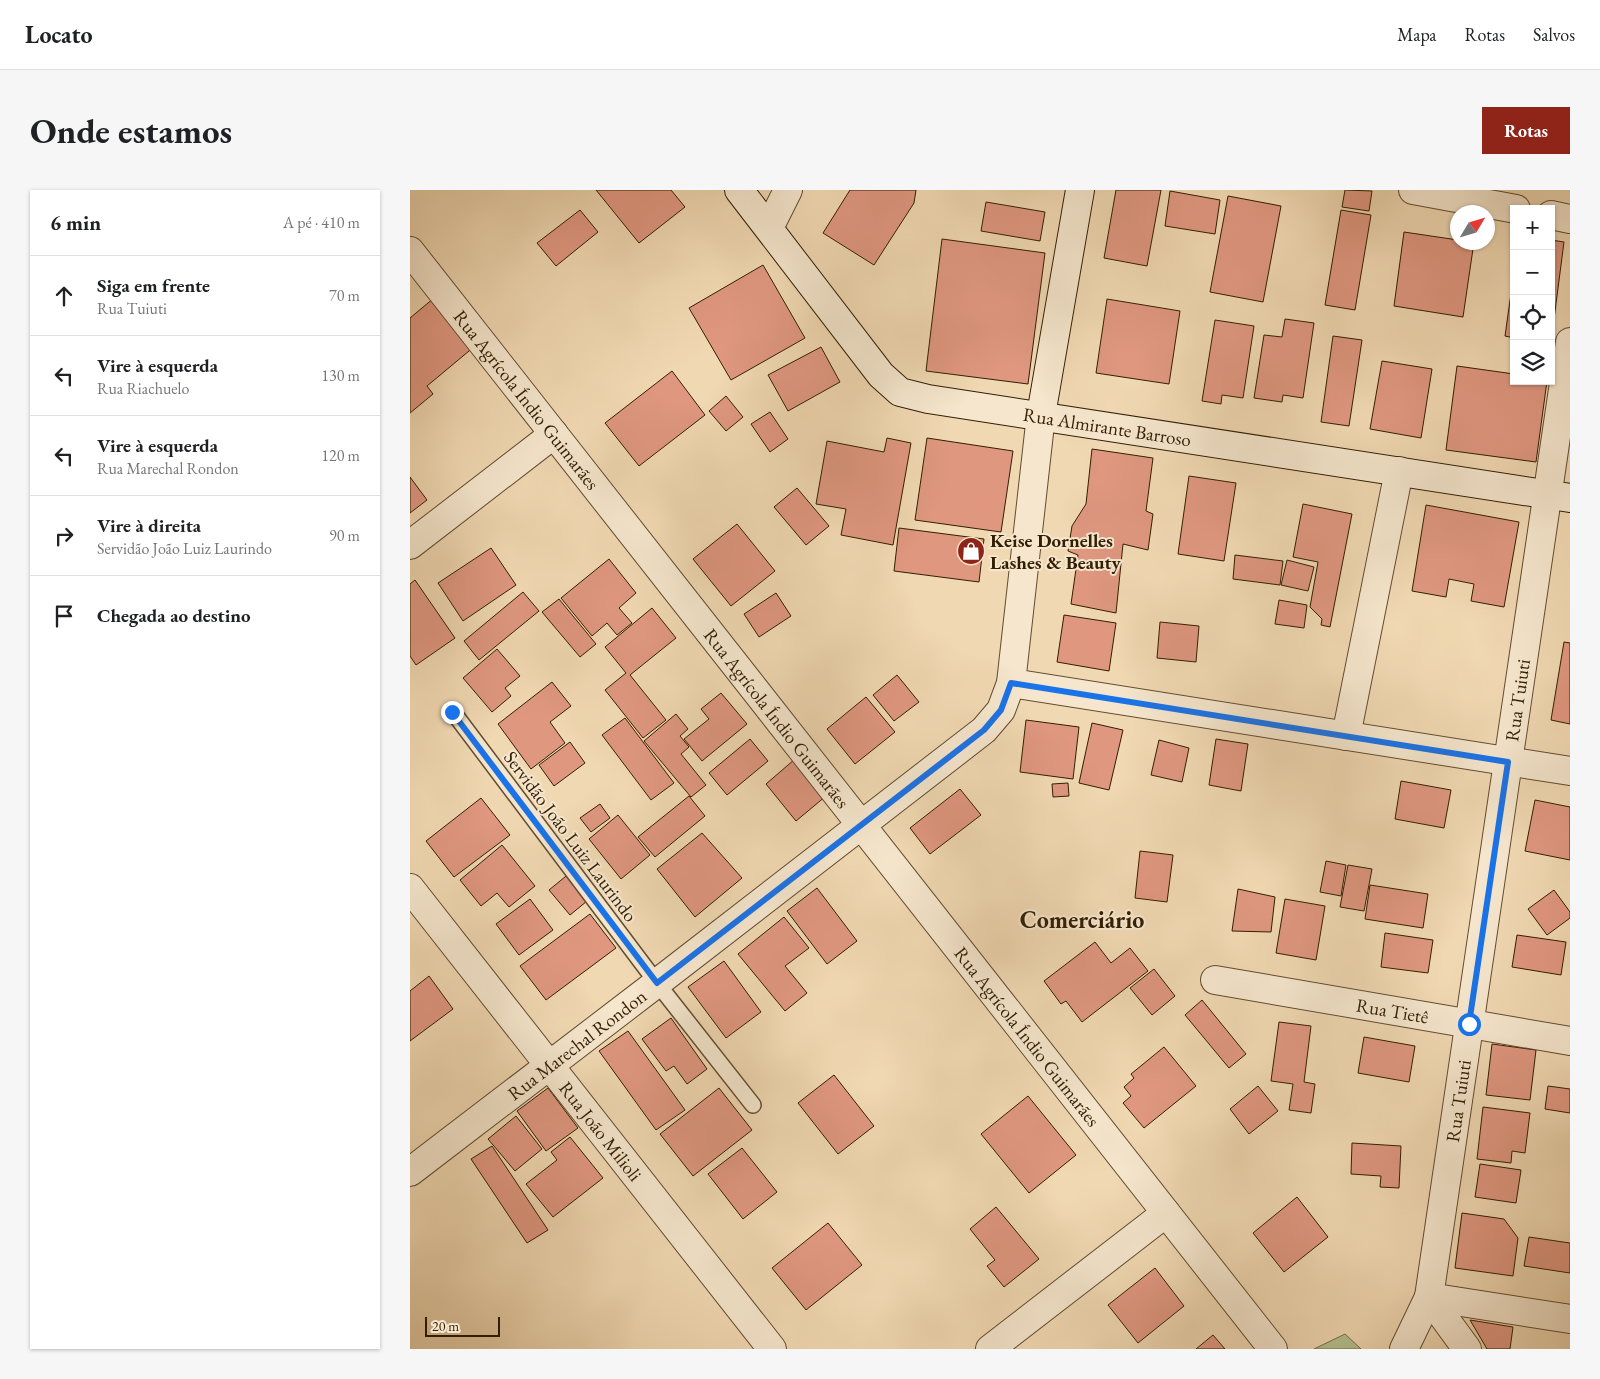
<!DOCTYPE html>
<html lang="pt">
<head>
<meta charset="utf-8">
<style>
  body { margin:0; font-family:"EB Garamond",serif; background:#f6f6f6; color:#202124 }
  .controls { position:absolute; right:15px; top:15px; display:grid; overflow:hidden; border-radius:0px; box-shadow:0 1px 4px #0004 }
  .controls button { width:45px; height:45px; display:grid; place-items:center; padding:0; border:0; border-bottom:1px solid #e0e0e0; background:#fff; color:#202124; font:25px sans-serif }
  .compass { position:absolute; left:1040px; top:15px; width:45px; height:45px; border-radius:50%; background:#fff; box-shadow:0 1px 4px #0004; rotate:52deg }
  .scale { position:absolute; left:15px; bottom:12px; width:75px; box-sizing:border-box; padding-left:5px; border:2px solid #321e03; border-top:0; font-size:14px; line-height:18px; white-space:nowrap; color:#321e03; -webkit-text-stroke:4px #f5e6cd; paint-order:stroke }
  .stop { position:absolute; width:15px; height:15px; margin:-11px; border:4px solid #1a73e8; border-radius:50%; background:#fff }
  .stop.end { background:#1a73e8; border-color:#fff; box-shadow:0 1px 5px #0008 }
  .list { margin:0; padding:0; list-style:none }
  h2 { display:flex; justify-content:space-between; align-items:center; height:65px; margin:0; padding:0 20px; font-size:21px }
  h2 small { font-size:16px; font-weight:400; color:#757577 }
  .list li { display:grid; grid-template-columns:32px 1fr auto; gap:15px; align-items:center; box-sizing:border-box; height:80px; padding:0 20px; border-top:1px solid #e0e0e0 }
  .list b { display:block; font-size:19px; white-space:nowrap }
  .list p { margin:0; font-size:16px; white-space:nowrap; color:#757577 }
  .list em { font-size:16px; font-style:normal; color:#757577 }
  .icon { flex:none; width:28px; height:28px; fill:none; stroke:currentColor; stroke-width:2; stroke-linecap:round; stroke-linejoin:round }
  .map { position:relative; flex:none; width:1160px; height:1159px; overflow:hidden; border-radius:0px }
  header { display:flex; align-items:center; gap:30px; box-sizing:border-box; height:70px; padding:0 25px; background:#fff; border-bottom:1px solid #e0e0e0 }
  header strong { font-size:24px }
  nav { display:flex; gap:28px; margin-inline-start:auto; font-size:18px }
  .intro { display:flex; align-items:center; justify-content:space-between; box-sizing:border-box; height:120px; padding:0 30px }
  h1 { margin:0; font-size:35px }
  .button { padding:12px 22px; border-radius:0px; background:#8f2418; color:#fff; font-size:18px; font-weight:700 }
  main { display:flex; gap:30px; padding:0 30px }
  aside { flex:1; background:#fff; border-radius:0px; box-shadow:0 1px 4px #0004 }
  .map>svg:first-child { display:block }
  .green { fill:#b4c090; stroke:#736f4a }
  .building { fill:#df9780; stroke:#321e03 }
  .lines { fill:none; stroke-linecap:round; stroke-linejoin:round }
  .lane-casing { stroke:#624c2f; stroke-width:18 }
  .street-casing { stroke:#624c2f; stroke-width:30 }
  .secondary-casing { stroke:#321e03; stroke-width:30 }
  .lane { stroke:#f5e6cd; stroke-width:15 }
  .street { stroke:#f5e6cd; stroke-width:28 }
  .secondary { stroke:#f5e6cd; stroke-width:28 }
  .route { stroke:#1a73e8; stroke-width:6 }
  .labels { text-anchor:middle; stroke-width:4; stroke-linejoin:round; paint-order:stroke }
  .street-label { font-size:19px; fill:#321e03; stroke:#f5e6cd }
  .poi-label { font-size:19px; font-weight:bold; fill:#321e03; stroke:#f5e6cd; text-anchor:start }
  .district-label { font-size:24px; font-weight:bold; fill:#321e03; stroke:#f5e6cd }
</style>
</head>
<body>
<header>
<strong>Locato</strong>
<nav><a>Mapa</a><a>Rotas</a><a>Salvos</a></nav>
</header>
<div class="intro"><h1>Onde estamos</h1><a class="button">Rotas</a></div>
<main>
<aside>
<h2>6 min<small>A pé · 410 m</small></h2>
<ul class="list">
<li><svg class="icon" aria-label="ahead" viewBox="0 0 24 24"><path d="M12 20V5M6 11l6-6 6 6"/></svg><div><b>Siga em frente</b><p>Rua Tuiuti</p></div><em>70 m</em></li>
<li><svg class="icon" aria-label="left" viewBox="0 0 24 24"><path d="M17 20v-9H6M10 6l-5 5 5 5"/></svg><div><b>Vire à esquerda</b><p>Rua Riachuelo</p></div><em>130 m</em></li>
<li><svg class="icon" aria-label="left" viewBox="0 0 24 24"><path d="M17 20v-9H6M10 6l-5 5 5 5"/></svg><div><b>Vire à esquerda</b><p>Rua Marechal Rondon</p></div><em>120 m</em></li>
<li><svg class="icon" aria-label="right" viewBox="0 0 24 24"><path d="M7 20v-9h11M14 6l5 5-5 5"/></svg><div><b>Vire à direita</b><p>Servidão João Luiz Laurindo</p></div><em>90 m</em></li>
<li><svg class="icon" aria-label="arrive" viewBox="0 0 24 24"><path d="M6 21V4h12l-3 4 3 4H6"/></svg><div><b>Chegada ao destino</b></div></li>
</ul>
</aside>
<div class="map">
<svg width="1160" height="1159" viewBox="0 0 1160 1159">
  <rect width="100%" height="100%" fill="#f0d8b2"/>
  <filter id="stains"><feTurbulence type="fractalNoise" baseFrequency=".004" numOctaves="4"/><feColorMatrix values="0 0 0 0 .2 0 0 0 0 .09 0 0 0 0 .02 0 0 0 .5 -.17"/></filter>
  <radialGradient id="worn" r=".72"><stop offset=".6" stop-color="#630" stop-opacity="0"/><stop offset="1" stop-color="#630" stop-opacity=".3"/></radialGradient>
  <path class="green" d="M935,1144L951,1159H904Z"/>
  <path class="building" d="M186,0H261L275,17L229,53Z
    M440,0H506L504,13L464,75L413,43Z
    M706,0H751L737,76L694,68Z
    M935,0L962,1L959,21L932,17Z
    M760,1L810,10L805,44L755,36Z
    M818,6L871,16L853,112L800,102Z
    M576,12L635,22L630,51L571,41Z
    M170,20L188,42L146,76L127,53Z
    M931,20L961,25L945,120L915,115Z
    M994,42L1048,50V52H1064L1053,127L984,116Z
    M532,49L635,63L618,194L516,181Z
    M1141,50L1154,52L1141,152Z
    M353,75L395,148L321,190L279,118Z
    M1104,82V148L1095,146Z
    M24,108L65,156L17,196L23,204L0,223V128Z
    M697,109L770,121L759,194L686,183Z
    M875,129L904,133L893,208L873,205L872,212L844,208L854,145L872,147Z
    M805,130L844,136L833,208L812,205L811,214L792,211Z
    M923,146L952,150L939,236L911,232Z
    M411,157L430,192L378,221L358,185Z
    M972,171L1022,179L1011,248L960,239Z
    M1047,176L1104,184V191H1137L1126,272L1036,260Z
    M262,181L295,225L229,276L195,233Z
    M316,206L333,227L316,241L299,221Z
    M360,222L378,249L360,262L341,234Z
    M477,248L501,253L483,355L431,345L436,319L406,314L417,251L474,262Z
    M517,248L603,261L591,342L505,330Z
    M682,259L743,268L736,321L743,324L738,360L713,354L706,423L661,414L668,365L658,361L662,336L676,314Z
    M779,286L826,293L814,371L768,364Z
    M0,287L17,310L0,323Z
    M387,298L419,336L396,355L364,317Z
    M893,314L942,324L920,437L911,435L912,429L900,417L908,372L883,367Z
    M1016,315L1109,332L1094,417L1061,411L1064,394L1039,389L1036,407L1002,401Z
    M327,334L365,381L321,416L283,369Z
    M489,338L574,349L569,392L484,381Z
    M81,358L106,395L53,431L28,393Z
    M825,365L873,371L870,395L823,389Z
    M199,369L226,403L209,418L222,433L207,445L197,433L182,446L151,408Z
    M877,370L904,377L898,401L871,395Z
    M5,390L45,448L6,475L0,466V394Z
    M113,402L129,421L69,470L54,451Z
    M366,403L381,426L349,447L334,424Z
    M149,409L186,454L170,467L132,422Z
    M869,410L897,415L894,438L865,434Z
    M242,418L266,448L220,485L256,530L233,548L195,500L216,483L195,457Z
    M654,425L706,433L699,481L647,472Z
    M750,432L789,436L786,472L747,468Z
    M1154,452L1160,453V534L1141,530Z
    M87,459L110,486L95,498L101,506L82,522L53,488Z
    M487,485L509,512L484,531L463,505Z
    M142,492L161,516L140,532L155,553L121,579L88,534Z
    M311,503L337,534L292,571L274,549L299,529L291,519Z
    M456,507L485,542L445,574L417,539Z
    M266,524L278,539L270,546L279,557L271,564L296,595L281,607L234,551Z
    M215,528L264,593L241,610L192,545Z
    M616,530L669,537L663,589L610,582Z
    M682,533L713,540L699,600L669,593Z
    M340,549L358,571L317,605L299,583Z
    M806,549L838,554L831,601L799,595Z
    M749,550L779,558L772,592L741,585Z
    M160,552L175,573L144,596L129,575Z
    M385,569L416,606L386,631L356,594Z
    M991,591L1041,600L1034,638L985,629Z
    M658,593L659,606L643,607L642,594Z
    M550,599L571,625L520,664L500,638Z
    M279,606L295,626L245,667L228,647Z
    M71,608L100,645L44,687L16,651Z
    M1125,610L1160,617V670L1115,661Z
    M190,614L200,628L181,642L170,628Z
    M208,625L240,665L211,689L179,649Z
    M292,643L332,688L285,727L247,679Z
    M92,655L125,696L99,717L87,703L71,716L50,690Z
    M730,661L763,665L757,712L725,708Z
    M916,671L936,675L931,706L910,702Z
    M938,675L962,679L954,721L930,717Z
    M161,682L182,707L160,725L139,700Z
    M960,695L1018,704L1013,738L955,729Z
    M407,698L447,751L417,774L377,721Z
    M828,699L865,707L861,742L822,741Z
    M1144,700L1160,722V728L1137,745L1118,719Z
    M120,709L143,740L109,765L86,734Z
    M875,709L915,716L906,770L866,763Z
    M180,724L206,758L136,810L110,776Z
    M374,727L399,758L375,776L397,803L375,821L328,764Z
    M975,743L1023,750L1018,783L971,777Z
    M1107,745L1156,752L1151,785L1102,777Z
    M685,752L701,773L720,758L738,781L672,832L656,811L651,814L634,791Z
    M314,771L351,822L316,848L278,797Z
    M744,779L765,806L742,825L720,798Z
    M19,786L43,819L0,851V801Z
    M792,810L836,864L819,878L775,825Z
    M261,828L297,879L277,894L264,876L256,881L232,849Z
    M869,832L901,836L894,892L905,894L901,923L879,920L883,894L861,891Z
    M218,841L275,920L246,940L189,861Z
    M954,847L1005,856L999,892L948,883Z
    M1082,854L1126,860L1120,910L1076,905Z
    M754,857L786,896L734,938L713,913L721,906L714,897L724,888L721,884Z
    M424,885L464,936L428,964L388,913Z
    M848,896L868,921L839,944L820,919Z
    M1138,896L1160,899V923L1135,919Z
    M138,898L168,938L136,961L107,921Z
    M309,898L342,940L283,986L250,944Z
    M618,906L666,965L619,1003L571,944Z
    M1073,917L1120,923L1115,963L1102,961L1101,973L1067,969Z
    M106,926L132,959L105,981L78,949Z
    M160,947L193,988L143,1027L116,994L147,970L141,962Z
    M942,953L991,956L989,998L970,997L971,986L941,984Z
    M82,956L138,1040L117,1053L61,969Z
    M332,958L367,1002L333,1029L298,984Z
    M1070,974L1111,980L1106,1013L1065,1007Z
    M887,1007L918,1047L874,1082L843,1043Z
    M586,1017L629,1069L594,1097L577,1076L585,1070L560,1039Z
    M1052,1023L1094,1029L1108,1048L1103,1086L1045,1078Z
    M418,1033L452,1075L396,1120L362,1078Z
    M1119,1047L1160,1053V1083L1114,1076Z
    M745,1078L774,1116L728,1153L698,1115Z
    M1060,1130L1103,1137L1100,1159H1077Z
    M803,1145L815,1159H786Z"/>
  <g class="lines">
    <g class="lane-casing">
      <path id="lane" d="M43,522L247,793L343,915"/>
    </g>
    <g class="street-casing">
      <g id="street">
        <path d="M1003,0L1106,19"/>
        <path d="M1141,25L1160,29"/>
        <path d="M359,38L378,0"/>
        <path id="s1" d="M0,61L863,1159"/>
        <path d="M0,355L144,244"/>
        <path d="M601,493L1160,581"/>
        <path d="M936,546L989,281"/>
        <path id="s2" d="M0,698L362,1159"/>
        <path id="s3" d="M805,790L1160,851"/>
        <path id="s4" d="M0,982L247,793L574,540L591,520L601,493L631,225"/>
        <path d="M1019,1107L1160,1129"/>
        <path d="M1019,1107L1057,1159"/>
        <path d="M580,1159L756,1023"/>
        <path id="s5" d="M994,1159L1019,1107L1160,152"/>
      </g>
    </g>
    <g class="secondary-casing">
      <g id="secondary">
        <path id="s6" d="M329,0L471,185L490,202L518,209L1160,308"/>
        <path d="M631,225L670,0"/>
      </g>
    </g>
    <use href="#lane" class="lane"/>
    <use href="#street" class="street"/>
    <use href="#secondary" class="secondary"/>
  </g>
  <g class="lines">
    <path class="route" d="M42,522L247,793L574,540L591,520L601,493L1098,572L1059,834"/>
  </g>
  <defs>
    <g id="shop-disc" transform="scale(1.4375)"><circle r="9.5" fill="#8f2418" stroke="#f5e6cd"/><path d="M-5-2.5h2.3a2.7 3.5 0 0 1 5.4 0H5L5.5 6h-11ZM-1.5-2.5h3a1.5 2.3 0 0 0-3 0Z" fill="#fff"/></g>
  </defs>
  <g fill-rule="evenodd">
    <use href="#shop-disc" x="561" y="361"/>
  </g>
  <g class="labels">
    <g class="street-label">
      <text dy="7" stroke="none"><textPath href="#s1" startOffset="189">Rua Agrícola Índio Guimarães</textPath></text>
      <text dy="7" stroke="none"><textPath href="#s6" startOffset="469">Rua Almirante Barroso</textPath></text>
      <text dy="7" stroke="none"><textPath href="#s5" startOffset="661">Rua Tuiuti</textPath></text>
      <text dy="7" stroke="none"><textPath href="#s1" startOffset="594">Rua Agrícola Índio Guimarães</textPath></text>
      <text transform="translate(161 646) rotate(53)" y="7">Servidão João Luiz Laurindo</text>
      <text dy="7" stroke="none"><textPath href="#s3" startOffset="180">Rua Tietê</textPath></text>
      <text dy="7" stroke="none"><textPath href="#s1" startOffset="999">Rua Agrícola Índio Guimarães</textPath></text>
      <text dy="7" stroke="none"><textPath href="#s4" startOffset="210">Rua Marechal Rondon</textPath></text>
      <text dy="7" stroke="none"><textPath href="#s5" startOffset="256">Rua Tuiuti</textPath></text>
      <text dy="7" stroke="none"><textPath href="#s2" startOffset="309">Rua João Milioli</textPath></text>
    </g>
    <g class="poi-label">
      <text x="580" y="357">Keise Dornelles<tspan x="580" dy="22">Lashes &amp; Beauty</tspan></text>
    </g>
    <g class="district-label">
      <text x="672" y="738">Comerciário</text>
    </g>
  </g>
  <rect width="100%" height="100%" filter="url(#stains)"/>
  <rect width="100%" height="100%" fill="url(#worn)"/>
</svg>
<div class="controls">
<button>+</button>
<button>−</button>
<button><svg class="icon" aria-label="locate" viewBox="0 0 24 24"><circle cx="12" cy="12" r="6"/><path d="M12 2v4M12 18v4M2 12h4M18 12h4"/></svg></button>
<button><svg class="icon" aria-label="layers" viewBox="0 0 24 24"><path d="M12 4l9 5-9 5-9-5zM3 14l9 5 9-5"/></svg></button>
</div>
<svg class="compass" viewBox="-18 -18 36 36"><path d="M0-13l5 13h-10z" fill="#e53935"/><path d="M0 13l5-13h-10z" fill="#757577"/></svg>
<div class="scale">20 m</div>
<div class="stop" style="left:1059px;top:834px"></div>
<div class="stop end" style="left:42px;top:522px"></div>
</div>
</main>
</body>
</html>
